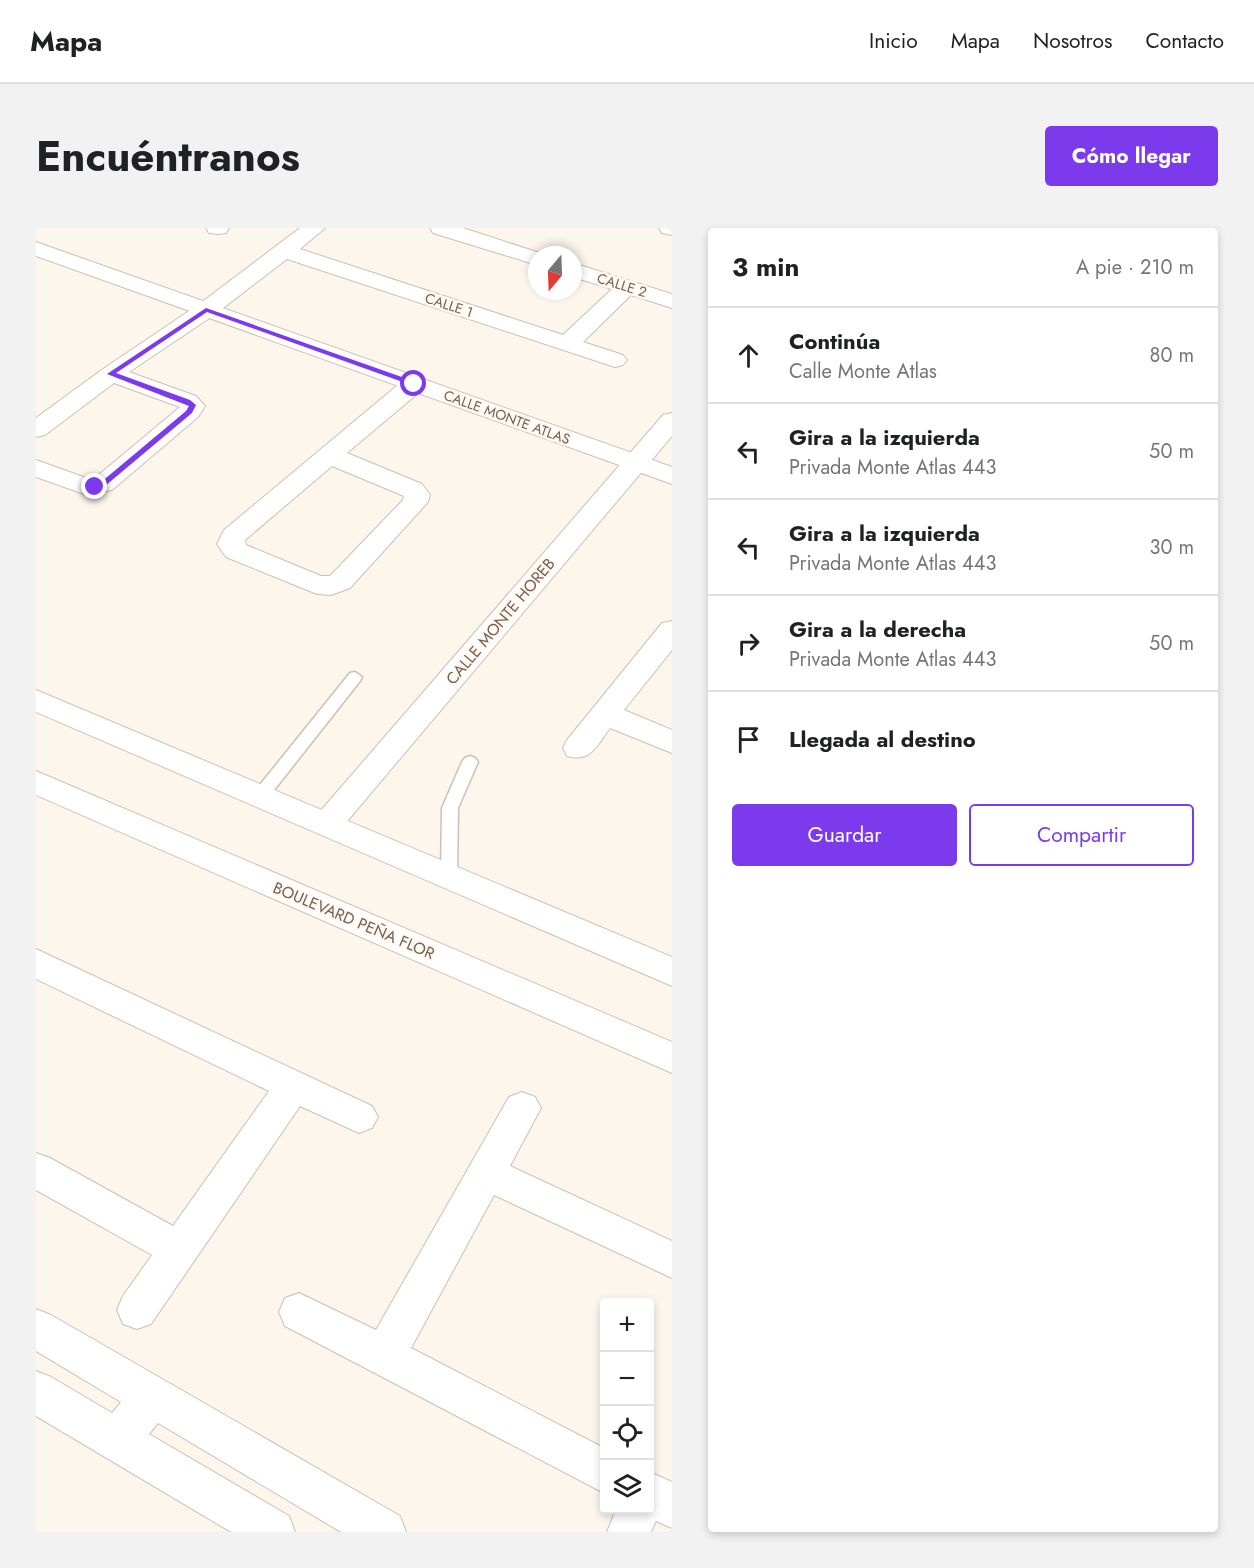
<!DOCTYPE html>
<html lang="es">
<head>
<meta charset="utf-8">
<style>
  body { margin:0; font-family:Jost,sans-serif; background:#f2f2f2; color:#202124 }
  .controls { position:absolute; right:18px; bottom:18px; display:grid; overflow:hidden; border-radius:6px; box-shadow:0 3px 9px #0003 }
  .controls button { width:54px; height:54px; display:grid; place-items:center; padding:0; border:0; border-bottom:2px solid #e0e0e0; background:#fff; color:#202124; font:30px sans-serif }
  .compass { position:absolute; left:492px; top:18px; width:54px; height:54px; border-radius:50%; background:#fff; box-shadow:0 3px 9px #0003; rotate:199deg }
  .stop { position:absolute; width:18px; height:18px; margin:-14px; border:4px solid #7c3aed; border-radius:50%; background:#fff }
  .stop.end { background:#7c3aed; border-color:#fff; box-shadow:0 2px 6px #0008 }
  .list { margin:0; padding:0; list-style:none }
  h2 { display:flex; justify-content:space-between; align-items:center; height:78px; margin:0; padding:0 24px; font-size:26px }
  h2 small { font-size:20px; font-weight:400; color:#757577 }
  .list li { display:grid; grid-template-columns:39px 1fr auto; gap:18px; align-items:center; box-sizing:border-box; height:96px; padding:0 24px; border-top:2px solid #e0e0e0 }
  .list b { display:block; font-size:22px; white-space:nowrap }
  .list p { margin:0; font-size:20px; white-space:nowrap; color:#757577 }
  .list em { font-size:20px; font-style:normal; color:#757577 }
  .actions { display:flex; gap:12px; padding:18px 24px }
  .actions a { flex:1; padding:14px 0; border:2px solid #7c3aed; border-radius:6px; text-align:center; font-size:21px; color:#7c3aed }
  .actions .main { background:#7c3aed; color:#fff }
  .icon { flex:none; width:33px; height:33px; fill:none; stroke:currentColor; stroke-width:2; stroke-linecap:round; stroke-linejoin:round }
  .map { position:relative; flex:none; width:636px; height:1304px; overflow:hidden; border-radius:6px }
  header { display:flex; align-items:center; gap:36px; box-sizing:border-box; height:84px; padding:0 30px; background:#fff; border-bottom:2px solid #e0e0e0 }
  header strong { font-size:28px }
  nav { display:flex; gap:33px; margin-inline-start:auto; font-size:21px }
  .intro { display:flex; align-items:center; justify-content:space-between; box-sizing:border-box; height:144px; padding:0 36px }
  h1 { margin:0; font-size:42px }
  .button { padding:15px 27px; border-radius:6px; background:#7c3aed; color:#fff; font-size:21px; font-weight:700 }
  main { display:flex; gap:36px; padding:0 36px }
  aside { flex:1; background:#fff; border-radius:6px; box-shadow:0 3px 9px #0003 }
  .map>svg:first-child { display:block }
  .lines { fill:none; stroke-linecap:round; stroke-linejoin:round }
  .service-casing { stroke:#d1beb0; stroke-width:3 }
  .minor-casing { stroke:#d1beb0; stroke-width:2 }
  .tertiary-casing { stroke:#d1beb0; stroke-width:2 }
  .secondary-casing { stroke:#d6c0b0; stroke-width:2 }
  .service { fill:#fff; fill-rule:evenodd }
  .minor { fill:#fff; fill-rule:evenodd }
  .tertiary { fill:#fff; fill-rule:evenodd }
  .secondary { fill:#fff; fill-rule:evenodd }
  .route { fill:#7c3aed }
  .labels { text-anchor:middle; stroke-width:5; stroke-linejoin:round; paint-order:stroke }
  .far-street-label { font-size:14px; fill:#7a5c4d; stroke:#fffaf3 }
  .street-label { font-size:16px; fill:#7a5c4d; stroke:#fffaf3 }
</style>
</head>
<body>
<header>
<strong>Mapa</strong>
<nav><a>Inicio</a><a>Mapa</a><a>Nosotros</a><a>Contacto</a></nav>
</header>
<div class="intro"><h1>Encuéntranos</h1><a class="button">Cómo llegar</a></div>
<main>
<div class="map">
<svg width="636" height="1304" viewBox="0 0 636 1304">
  <rect width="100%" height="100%" fill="#fdf6ec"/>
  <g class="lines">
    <g class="service-casing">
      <path id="service" d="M319,444L326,449L324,453L231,571H219L217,567L219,563L314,445Z
        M434,528L439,530L442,534L422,580L421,647L419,651L413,653L407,651L405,647L406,580L426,534L429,530Z"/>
    </g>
    <g class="minor-casing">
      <path id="minor" d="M170,0H193L190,5L182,6L173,5Z
        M264,0H289L264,21L527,107L576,61L537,49V35L636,66V80L595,67L547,114L587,127L591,132L587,137L579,139L251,31L178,87L93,144L160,168L169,178L162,189L76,262L51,267L0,249V232L53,251L59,250L144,179L78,155L9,207L0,209V190L67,141L162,77Z
        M394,0H427L510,27H501V37L397,5Z
        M623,0H636V7L626,5Z
        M378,149L387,151L390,156L387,161L311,225L386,256L394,267L392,274L314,360L295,367L281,366L190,329L181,316L188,302L369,151ZM296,238L368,268L367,272L294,348H285L210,317L209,312Z
        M636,185V208L303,603L292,607L281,603L276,595L281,587L627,187Z
        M636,393V422L588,482L636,502V525L574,500C561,517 555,535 531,528L527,520L531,512L626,395Z
        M0,721L336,878L342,889L336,900L323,905L264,878L115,1096L101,1101L87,1096L81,1082L87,1068L116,1027L0,962V925L14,930L137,998L233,863L0,751Z
        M486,864L499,869L505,880L474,938L636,1013V1050L458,967L375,1120L568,1220V1265L249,1098L243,1084L249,1070L263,1065L340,1102L473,869Z
        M614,1244L636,1254V1300L620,1293L615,1304H571L580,1282H614Z"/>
    </g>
    <g class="tertiary-casing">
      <path id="tertiary" d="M0,14L636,239V256L0,28Z
        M0,1081L15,1087L364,1288L370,1304H305L122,1195L113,1206L253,1288L259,1304H195L0,1188V1143L15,1149L76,1185L85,1174L0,1123Z"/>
    </g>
    <g class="secondary-casing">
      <path id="secondary" d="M0,462L636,729V758L0,484Z
        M0,543L636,814V845L0,567Z"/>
    </g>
    <use href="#service" class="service"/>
    <use href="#minor" class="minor"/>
    <use href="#tertiary" class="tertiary"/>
    <use href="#secondary" class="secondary"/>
  </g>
  <path class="route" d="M170,80L380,154L381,156L375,157L171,84L80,145L154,172L160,177L156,185L69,258L56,260V257L64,255L150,183L153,178L71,146Z"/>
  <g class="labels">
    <g class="far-street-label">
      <text transform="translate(586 57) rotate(17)" y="5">CALLE 2</text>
      <text transform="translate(413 77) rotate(18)" y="5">CALLE 1</text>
      <text transform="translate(471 189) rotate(20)" y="5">CALLE MONTE ATLAS</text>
    </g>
    <g class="street-label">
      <text transform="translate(464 393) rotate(-50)" y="6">CALLE MONTE HOREB</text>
      <text transform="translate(318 692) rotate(23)" y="6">BOULEVARD PEÑA FLOR</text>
    </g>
  </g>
</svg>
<div class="controls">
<button>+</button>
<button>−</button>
<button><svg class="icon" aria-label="locate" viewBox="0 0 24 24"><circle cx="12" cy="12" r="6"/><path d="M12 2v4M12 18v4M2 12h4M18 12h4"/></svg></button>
<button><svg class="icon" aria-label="layers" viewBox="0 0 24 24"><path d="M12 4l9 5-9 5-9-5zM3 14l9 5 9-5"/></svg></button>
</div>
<svg class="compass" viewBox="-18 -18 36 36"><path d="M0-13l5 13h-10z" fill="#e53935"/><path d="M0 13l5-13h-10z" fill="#757577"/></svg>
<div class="stop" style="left:378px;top:156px"></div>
<div class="stop end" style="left:59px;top:259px"></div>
</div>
<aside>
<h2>3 min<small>A pie · 210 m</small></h2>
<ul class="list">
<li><svg class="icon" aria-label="ahead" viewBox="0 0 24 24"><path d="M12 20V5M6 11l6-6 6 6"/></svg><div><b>Continúa</b><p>Calle Monte Atlas</p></div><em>80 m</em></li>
<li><svg class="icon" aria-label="left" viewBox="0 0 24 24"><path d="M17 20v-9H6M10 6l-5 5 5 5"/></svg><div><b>Gira a la izquierda</b><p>Privada Monte Atlas 443</p></div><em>50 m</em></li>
<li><svg class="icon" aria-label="left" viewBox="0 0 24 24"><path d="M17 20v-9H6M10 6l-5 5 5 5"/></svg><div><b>Gira a la izquierda</b><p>Privada Monte Atlas 443</p></div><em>30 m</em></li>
<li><svg class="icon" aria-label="right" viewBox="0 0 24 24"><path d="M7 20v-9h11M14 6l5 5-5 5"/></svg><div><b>Gira a la derecha</b><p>Privada Monte Atlas 443</p></div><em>50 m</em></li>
<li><svg class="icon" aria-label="arrive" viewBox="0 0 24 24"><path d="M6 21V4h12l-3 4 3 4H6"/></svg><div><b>Llegada al destino</b></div></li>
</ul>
<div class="actions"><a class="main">Guardar</a><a>Compartir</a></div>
</aside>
</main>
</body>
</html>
